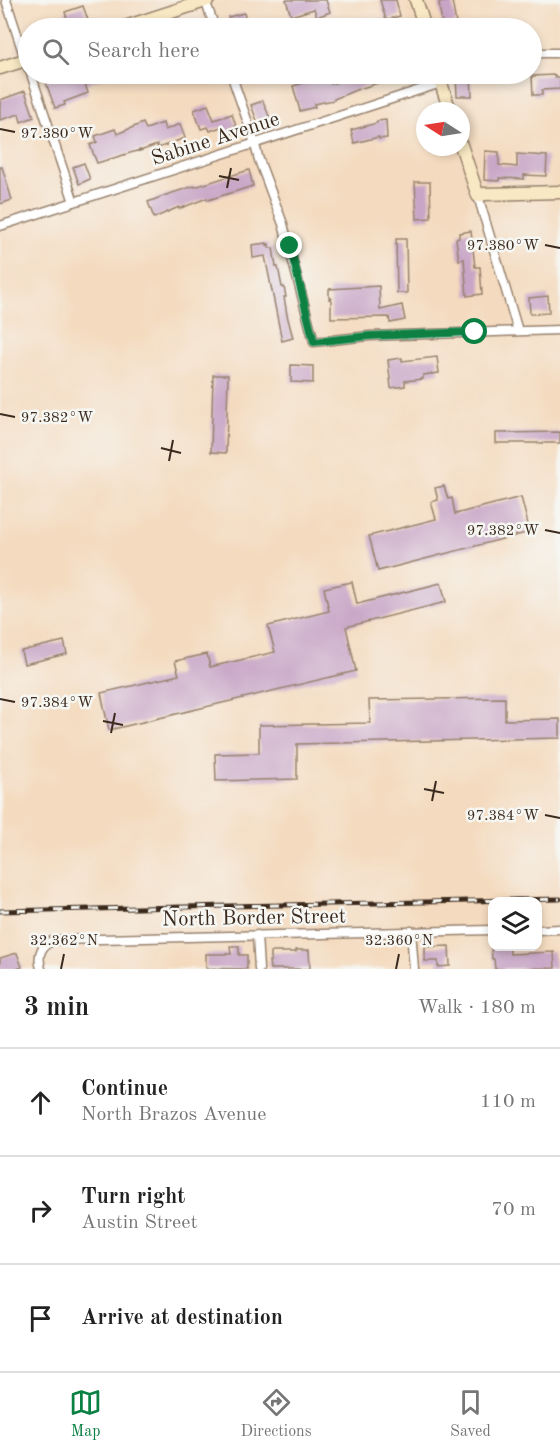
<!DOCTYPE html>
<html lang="en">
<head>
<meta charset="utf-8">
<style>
  body { margin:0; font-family:"Old Standard TT",serif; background:#f2f2f2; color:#222 }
  .controls { position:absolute; right:18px; bottom:18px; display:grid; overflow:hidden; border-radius:12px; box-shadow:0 3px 9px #0003 }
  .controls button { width:54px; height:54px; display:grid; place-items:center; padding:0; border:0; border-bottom:2px solid #e0e0e0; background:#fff; color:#222; font:30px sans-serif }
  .compass { position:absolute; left:416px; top:102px; width:54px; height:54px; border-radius:50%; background:#fff; box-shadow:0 3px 9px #0003; rotate:282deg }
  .stop { position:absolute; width:18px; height:18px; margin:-14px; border:4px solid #0b8043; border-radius:50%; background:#fff }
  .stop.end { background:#0b8043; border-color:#fff; box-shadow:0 2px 6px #0008 }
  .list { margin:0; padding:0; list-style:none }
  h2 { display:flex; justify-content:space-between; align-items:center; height:78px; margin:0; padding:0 24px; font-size:26px }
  h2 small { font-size:20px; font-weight:400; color:#767676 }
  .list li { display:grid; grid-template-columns:39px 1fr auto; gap:18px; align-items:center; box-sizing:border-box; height:108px; padding:0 24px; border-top:2px solid #e0e0e0 }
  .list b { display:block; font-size:22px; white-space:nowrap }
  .list p { margin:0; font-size:20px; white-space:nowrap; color:#767676 }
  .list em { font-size:20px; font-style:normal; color:#767676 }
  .icon { flex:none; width:33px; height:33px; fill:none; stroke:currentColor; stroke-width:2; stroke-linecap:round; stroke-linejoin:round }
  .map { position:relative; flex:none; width:560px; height:969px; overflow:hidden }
  .search { position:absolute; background:#fff; box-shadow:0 3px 9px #0003; left:18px; right:18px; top:18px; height:66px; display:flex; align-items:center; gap:15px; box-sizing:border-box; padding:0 21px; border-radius:33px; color:#767676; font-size:22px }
  .sheet { height:402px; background:#fff }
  nav { display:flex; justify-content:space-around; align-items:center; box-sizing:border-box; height:84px; border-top:2px solid #e0e0e0; background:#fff; font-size:16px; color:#767676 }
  nav a { display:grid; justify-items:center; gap:3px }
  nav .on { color:#0b8043 }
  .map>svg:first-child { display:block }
  .building { fill:#c8a5c6 }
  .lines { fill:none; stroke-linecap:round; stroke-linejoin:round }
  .street-casing { stroke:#98826e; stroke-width:11 }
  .secondary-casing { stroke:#98826e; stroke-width:15 }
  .street { stroke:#fff; stroke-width:8 }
  .secondary { stroke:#f8e8c3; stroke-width:12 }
  .rail-casing { stroke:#3b2a1e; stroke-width:5 }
  .rail { stroke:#f6f6f2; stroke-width:3; stroke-dasharray:9; stroke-linecap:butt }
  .route { stroke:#0b8043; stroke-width:8 }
  .ticks { fill:none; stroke:#3b2a1e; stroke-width:2 }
  .labels { text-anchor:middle; stroke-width:5; stroke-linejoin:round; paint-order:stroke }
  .street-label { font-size:21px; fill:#3b2a1e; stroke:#f6f6f2 }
  .ticks-label { font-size:15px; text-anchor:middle; fill:#3b2a1e; stroke:#f6f6f2; stroke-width:5; stroke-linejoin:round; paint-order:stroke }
</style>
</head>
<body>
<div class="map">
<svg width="560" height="969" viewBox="0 0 560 969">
  <rect width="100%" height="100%" fill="#f6f6f2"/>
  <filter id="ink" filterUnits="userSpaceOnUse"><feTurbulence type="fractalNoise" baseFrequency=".0167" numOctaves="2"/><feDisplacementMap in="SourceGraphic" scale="12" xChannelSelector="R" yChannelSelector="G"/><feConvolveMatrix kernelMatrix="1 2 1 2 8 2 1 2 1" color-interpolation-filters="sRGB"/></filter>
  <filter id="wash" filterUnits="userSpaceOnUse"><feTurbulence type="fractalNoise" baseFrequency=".008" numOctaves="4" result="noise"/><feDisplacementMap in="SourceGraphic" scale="24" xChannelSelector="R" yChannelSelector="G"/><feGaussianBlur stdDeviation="1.35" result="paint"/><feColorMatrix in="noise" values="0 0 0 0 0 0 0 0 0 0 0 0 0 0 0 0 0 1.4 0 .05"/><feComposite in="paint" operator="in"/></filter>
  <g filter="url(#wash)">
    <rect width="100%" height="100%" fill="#f4dabe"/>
    <g id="blocks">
      <path class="building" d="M286,0H326L330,12L317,17L314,9L291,16Z
        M380,0H396L400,16L386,20Z
        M452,1L456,23L442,25L439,3Z
        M83,6L88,20L69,26L65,12Z
        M244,13L248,28H231L228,17Z
        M75,74H112V75L85,84L88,93L64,102L65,105L55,108L45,80L55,76L56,80Z
        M316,74H329L331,84L360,74H403V75L356,90L334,99V100L314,104L315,107L300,111L293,86L317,79Z
        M555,75V77H560V89L542,90V95H533L532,76Z
        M456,76H471L472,96H457Z
        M25,91L34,117L21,122L19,114L0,120V100Z
        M263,101L271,121L259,126L251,105Z
        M208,105L214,120L232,114L236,126L230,128L232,134L225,136L221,127L210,131L208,127L201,129L194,110Z
        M386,120L387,138L379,139V137L354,143L351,130L377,123V121Z
        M143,123L146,129L163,123L165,130L180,124L185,138L158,148L157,145L140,151V150L97,163L90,145L97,142L95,136L115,129L117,134Z
        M485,151L499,152V165L517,167V154L547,156L546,176L524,175V179L499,178V181L484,180Z
        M84,163L90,179L79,184L73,167Z
        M0,167H2L12,200L0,204Z
        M249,170L253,186L208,200L207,198L179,209V207L154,218L148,202L166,195L194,186L195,187Z
        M415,182H430L431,218L417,219Z
        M471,231L475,267H480L482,294L467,296L464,259L459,260L456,239L459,238V233Z
        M396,239H406L407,293H397Z
        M267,243V245L269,244V248H273L276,267H278L282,287H284L286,297H284L287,315L293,338L282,341L265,256L253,258L252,245Z
        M379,286L380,310L402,305L405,320L390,323L389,317L331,318V298L329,299V289Z
        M548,296L549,313L530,314L529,298Z
        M437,357L439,373L423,375V379L405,381V386L391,388L388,360L402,358V361Z
        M291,365L313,366V383L291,382Z
        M213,375H228L226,453L211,452Z
        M560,432V443H496V433Z
        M444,486L448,499L452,498L455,514L521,497L530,532L378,571L369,536L436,519L431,502L438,500L435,488Z
        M352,582L357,604L441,583L446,602L346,627L356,671L109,730L101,693L179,675L175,661L207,654L210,667L275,652L268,626L329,611L324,588Z
        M64,641L67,654L24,664L21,651Z
        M505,698V720L560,719V738L297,744V779L216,781L215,754L259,753V725L370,723L369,700Z
        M230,946H239V955H247V969L206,968V954H231Z
        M449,946L450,966L438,967V961H425V947Z
        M491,946H510V954L554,952L555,968L495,969L494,959H492Z
        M296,950H309L310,969H270L269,961H271V952H296Z
        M17,953L22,967L17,969H0V958Z"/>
    </g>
  </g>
  <g filter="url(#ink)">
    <use href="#blocks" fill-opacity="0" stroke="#98826e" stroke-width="1.5"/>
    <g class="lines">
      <g class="street-casing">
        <path id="street" d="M6,0L28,68
          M205,0L215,28
          M532,53H560
          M31,74L74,202
          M231,74L252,134L259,160L283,224L314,342L369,336L560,330
          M478,196L518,331
          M0,226L441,83
          M538,930L560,929
          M411,931L414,969
          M257,935L259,969
          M41,969C37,954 41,943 57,940L492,930"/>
      </g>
      <g class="secondary-casing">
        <path id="secondary" d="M416,0L425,28
          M122,28L208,0
          M0,68L28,59
          M438,74L450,111
          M461,145L478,196L484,194L560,192"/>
      </g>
      <use href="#street" class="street"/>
      <use href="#secondary" class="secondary"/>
      <g class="rail-casing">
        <path id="rail" d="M0,911L560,899"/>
      </g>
      <use href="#rail" class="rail"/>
    </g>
  </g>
  <g class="lines" filter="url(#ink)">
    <path class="route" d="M290,246L314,342L369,336L475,332"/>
  </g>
  <path class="ticks" d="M0,129L15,132M219,176L239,180M227,188L231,168M545,245L560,248M0,414L15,417M161,448L181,453M169,461L173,440M545,530L560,533M0,699L15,702M103,721L123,725M111,733L115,713M424,789L444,793M432,801L436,781M545,815L560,818M61,969L64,954M396,969L399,954"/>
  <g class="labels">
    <g class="street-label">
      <text transform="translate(215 138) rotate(-18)" y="7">Sabine Avenue</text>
      <text transform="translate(254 917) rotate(-1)" y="7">North Border Street</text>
    </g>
  </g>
  <g class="ticks-label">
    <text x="57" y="138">97.380°W</text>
    <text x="503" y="250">97.380°W</text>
    <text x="57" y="422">97.382°W</text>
    <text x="503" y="535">97.382°W</text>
    <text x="57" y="707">97.384°W</text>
    <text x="503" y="820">97.384°W</text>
    <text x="64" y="945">32.362°N</text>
    <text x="399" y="945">32.360°N</text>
  </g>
</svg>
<div class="controls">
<button><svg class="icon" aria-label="layers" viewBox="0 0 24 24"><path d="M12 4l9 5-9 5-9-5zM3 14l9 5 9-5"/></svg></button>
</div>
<svg class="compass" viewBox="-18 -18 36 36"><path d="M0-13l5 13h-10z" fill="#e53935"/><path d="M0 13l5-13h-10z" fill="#767676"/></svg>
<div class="stop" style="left:475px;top:332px"></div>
<div class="stop end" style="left:290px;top:246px"></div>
<div class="search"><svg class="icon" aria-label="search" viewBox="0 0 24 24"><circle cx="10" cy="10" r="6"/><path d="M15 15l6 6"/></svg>Search here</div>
</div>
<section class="sheet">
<h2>3 min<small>Walk · 180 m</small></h2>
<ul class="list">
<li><svg class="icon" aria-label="ahead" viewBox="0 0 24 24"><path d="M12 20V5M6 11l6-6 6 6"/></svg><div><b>Continue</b><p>North Brazos Avenue</p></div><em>110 m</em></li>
<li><svg class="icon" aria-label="right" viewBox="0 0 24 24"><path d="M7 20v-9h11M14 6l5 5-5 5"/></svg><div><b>Turn right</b><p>Austin Street</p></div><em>70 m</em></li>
<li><svg class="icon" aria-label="arrive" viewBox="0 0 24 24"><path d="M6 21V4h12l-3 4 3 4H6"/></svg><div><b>Arrive at destination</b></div></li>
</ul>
</section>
<nav>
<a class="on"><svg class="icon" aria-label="map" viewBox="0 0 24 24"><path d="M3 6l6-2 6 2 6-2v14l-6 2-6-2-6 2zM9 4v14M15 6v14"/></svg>Map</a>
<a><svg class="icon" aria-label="directions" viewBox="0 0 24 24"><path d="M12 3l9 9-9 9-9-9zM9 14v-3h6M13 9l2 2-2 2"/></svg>Directions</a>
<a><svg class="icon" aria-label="saved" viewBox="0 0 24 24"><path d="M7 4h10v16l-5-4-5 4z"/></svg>Saved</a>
</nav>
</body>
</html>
